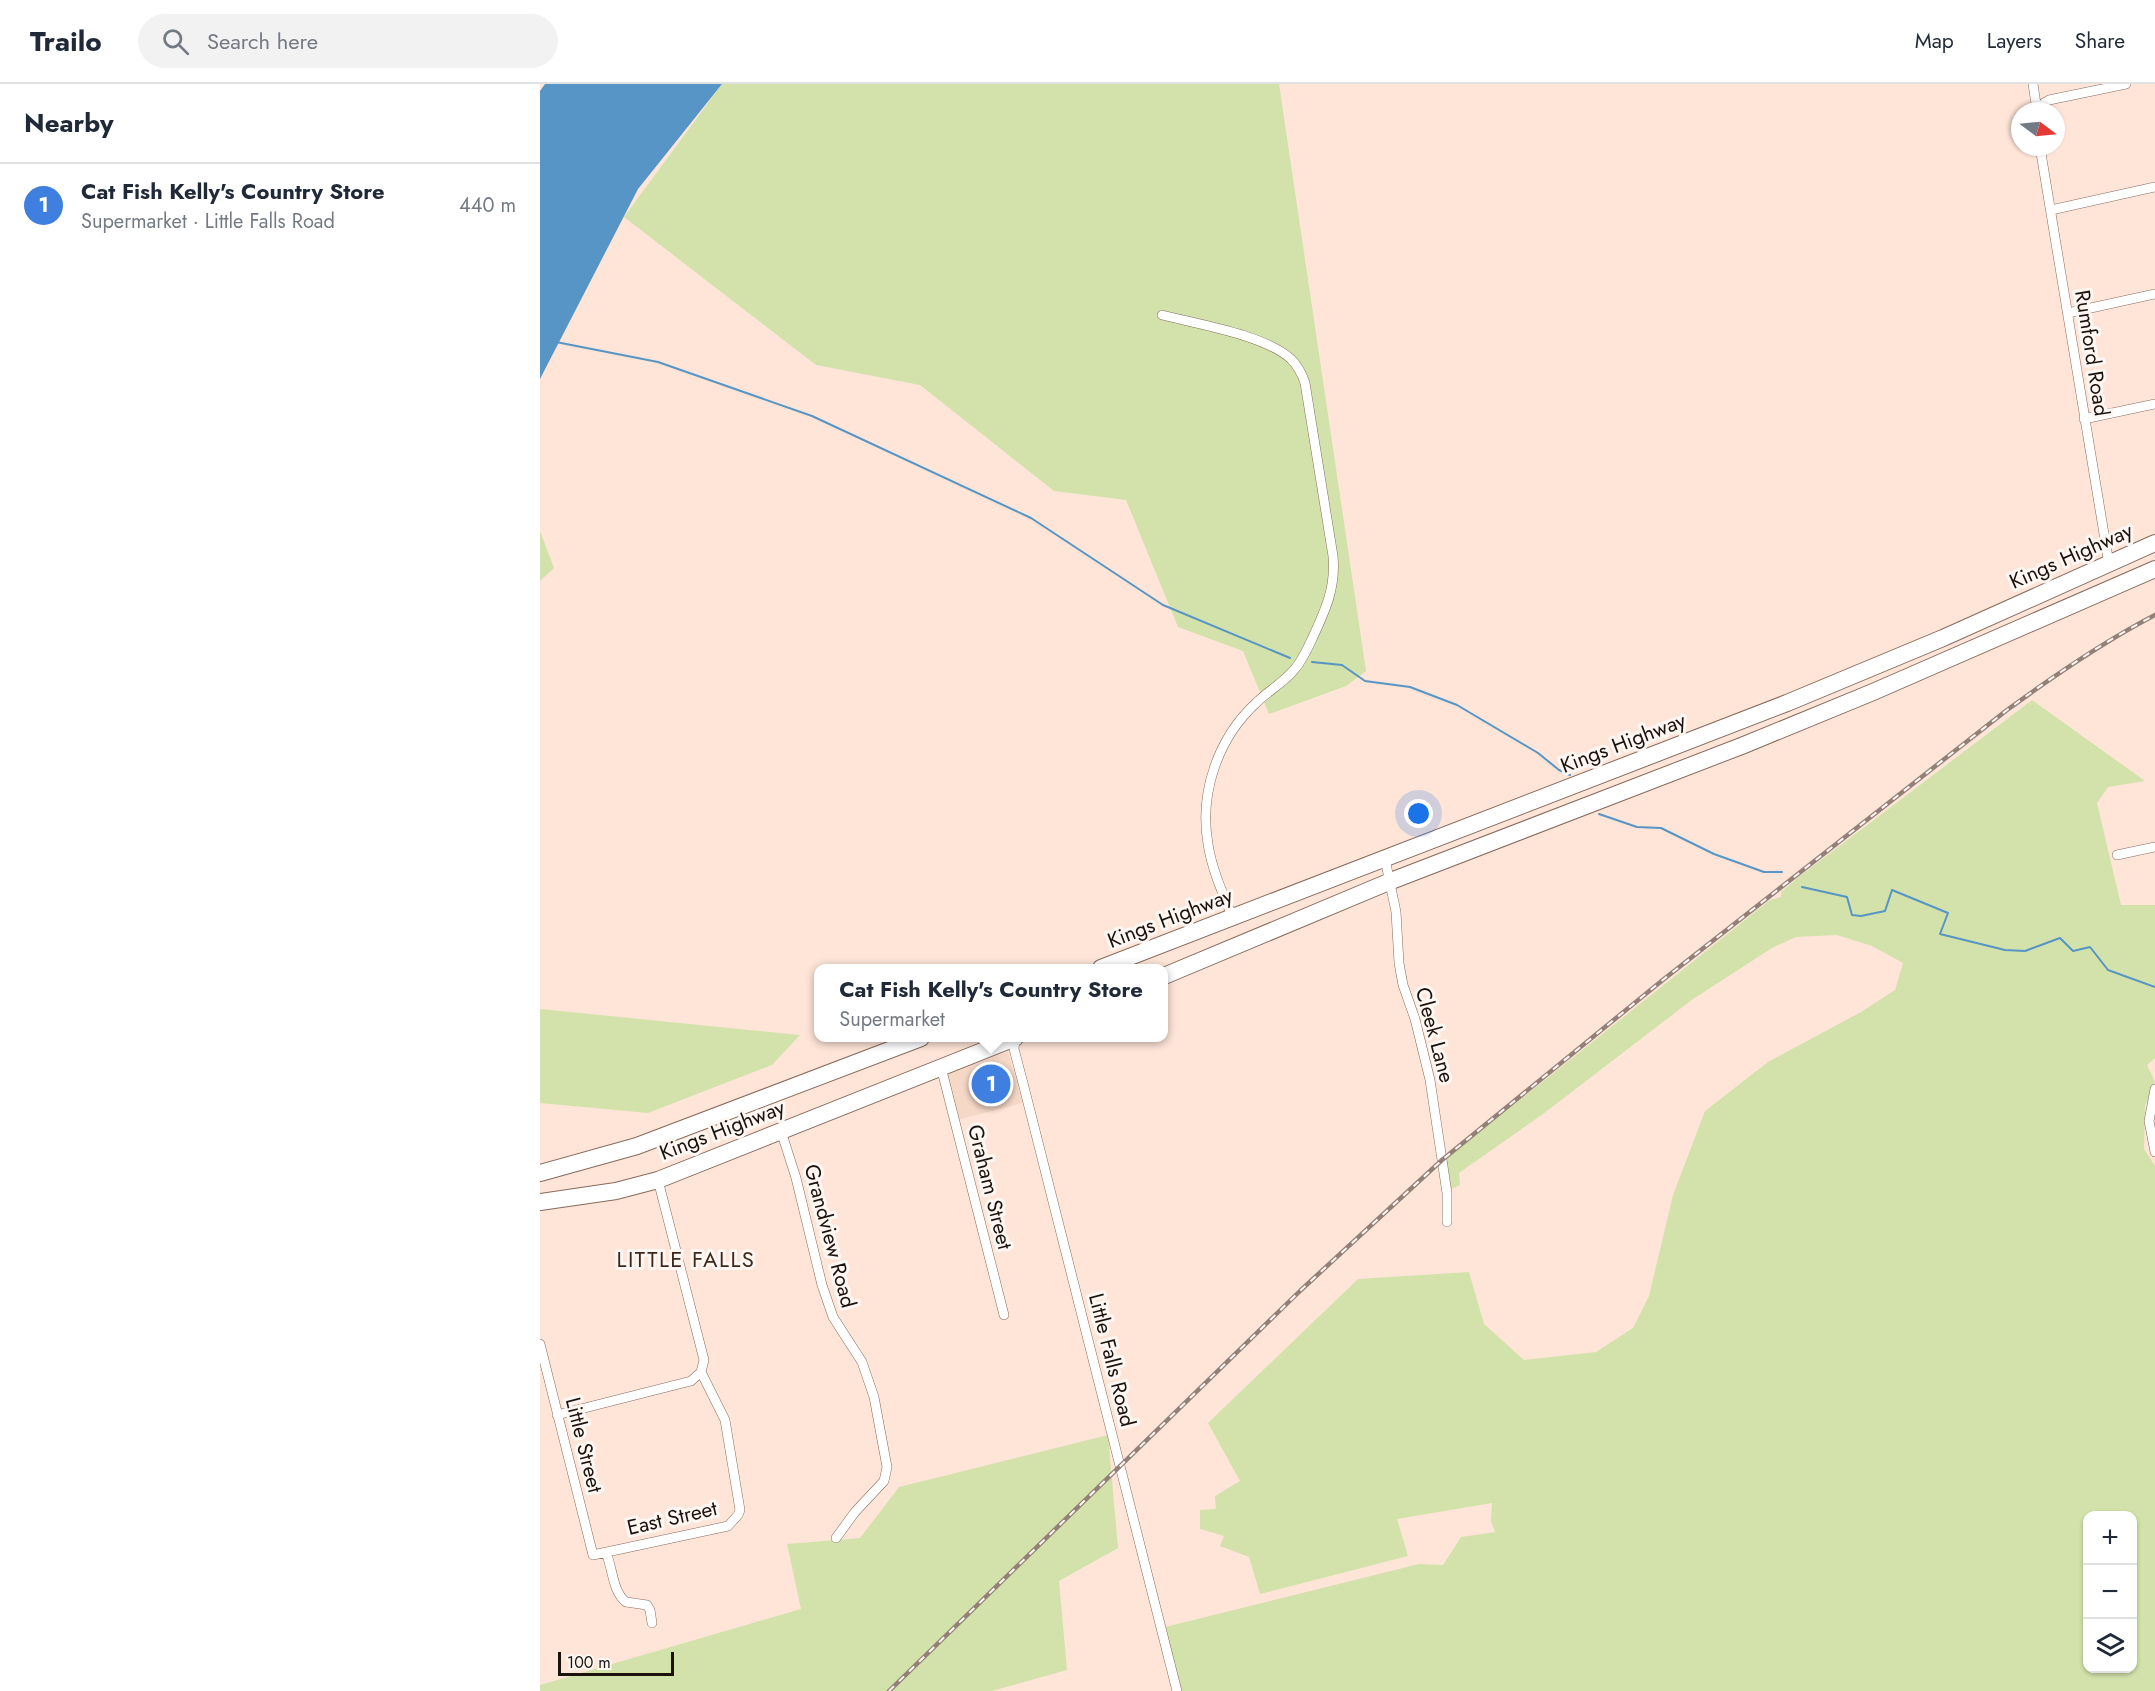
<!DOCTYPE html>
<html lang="en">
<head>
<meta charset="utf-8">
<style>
  body { margin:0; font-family:Jost,sans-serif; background:#f2f2f3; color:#1f2937 }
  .controls { position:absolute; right:18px; bottom:18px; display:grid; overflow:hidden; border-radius:12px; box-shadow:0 2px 4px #0004 }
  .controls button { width:54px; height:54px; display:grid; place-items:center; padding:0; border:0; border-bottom:2px solid #e0e1e3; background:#fff; color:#1f2937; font:30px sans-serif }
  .compass { position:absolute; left:1471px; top:18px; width:54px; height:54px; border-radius:50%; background:#fff; box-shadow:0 2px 4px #0004; rotate:106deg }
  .scale { position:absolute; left:18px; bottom:15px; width:116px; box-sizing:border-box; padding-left:6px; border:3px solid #1c120c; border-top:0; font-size:16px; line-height:21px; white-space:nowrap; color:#1c120c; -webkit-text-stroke:4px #fdf7f3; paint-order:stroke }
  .you { position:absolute; left:879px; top:730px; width:21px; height:21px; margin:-15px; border:4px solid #fff; border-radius:50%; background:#1a73e8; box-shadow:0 0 0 9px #1a73e833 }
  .badge { display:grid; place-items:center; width:39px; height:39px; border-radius:50%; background:#0f766e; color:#fff; font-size:20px; font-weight:700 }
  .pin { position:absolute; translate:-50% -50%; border:3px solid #fff; box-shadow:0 2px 6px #0006 }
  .popup { position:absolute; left:274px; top:880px; width:354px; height:78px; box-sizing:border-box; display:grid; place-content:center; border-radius:12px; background:#fff; filter:drop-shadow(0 2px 4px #0005); font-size:20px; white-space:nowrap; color:#747a83 }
  .popup b { font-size:22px; color:#1f2937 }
  .popup::after { content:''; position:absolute; left:50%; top:100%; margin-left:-12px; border:12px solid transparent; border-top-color:#fff }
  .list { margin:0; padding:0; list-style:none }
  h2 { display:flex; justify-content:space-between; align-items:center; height:78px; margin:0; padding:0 24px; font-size:26px }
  h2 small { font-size:20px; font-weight:400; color:#747a83 }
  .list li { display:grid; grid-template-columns:39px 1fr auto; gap:18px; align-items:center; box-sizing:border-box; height:84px; padding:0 24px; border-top:2px solid #e0e1e3 }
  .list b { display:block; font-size:22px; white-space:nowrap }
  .list p { margin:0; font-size:20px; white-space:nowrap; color:#747a83 }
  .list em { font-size:20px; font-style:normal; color:#747a83 }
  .icon { flex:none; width:33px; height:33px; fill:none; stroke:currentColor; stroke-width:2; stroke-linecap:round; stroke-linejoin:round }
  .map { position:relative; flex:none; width:1615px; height:1607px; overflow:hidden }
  header { display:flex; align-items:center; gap:36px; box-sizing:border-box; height:84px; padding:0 30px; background:#fff; border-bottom:2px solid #e0e1e3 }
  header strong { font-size:28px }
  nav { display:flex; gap:33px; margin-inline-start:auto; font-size:21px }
  .search { width:420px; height:54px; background:#f2f2f3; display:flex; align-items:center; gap:15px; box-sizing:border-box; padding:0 21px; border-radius:33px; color:#747a83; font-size:22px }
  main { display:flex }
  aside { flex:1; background:#fff }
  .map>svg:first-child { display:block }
  .built { fill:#f6d8c7 }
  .green { fill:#d2e2aa; fill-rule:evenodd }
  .water { fill:#5695c5 }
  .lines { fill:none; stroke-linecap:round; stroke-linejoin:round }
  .stream { stroke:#5695c5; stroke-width:2 }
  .street-casing { stroke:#866b5c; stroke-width:10 }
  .highway-casing { stroke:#866b5c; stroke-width:18 }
  .street { stroke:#fff; stroke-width:9 }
  .highway { stroke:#fff; stroke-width:16 }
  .rail-casing { stroke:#938178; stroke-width:4.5 }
  .rail { stroke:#fdf7f3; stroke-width:2; stroke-dasharray:7; stroke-linecap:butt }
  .labels { text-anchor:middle; stroke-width:6; stroke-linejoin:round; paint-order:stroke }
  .street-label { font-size:21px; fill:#1c120c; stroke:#fdf7f3 }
  .neighbourhood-label { font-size:22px; letter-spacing:1.5px; fill:#3f281b; stroke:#fdf7f3 }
</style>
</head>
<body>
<header>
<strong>Trailo</strong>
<div class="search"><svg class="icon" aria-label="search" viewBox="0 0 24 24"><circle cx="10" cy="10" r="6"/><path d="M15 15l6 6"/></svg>Search here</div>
<nav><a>Map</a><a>Layers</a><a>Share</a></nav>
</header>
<main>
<aside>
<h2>Nearby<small></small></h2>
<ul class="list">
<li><span class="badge" style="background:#3f7fe0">1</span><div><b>Cat Fish Kelly's Country Store</b><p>Supermarket · Little Falls Road</p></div><em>440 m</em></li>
</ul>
</aside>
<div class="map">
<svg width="1615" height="1607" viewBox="0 0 1615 1607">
  <rect width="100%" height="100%" fill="#fee5d8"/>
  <path class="built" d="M468,968L483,1019L417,1036L407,990Z"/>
  <path class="green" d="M182,0H739L826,587L806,602L729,630L703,567L638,543L586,416L514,407L380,301L276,281L84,133Z
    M0,447L14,484L0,497Z
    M1492,616L1605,697L1568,703L1557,719L1581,821H1615V974L1607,981L1615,998L1605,1022L1604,1065L1615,1082V1607H642L625,1543L879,1480L903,1481L921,1453L955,1448L951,1437L952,1419L857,1435L868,1472L720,1510L709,1473L680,1462L684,1452L660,1445V1426L676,1425L675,1412L700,1397L668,1339L818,1195L929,1188L944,1240L984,1276L1056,1268L1093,1244L1109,1212L1133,1111L1165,1027L1228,978L1321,928L1355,906L1363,879L1332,862L1297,851L1256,853L1232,864L1153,915L1003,1030L919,1089L920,1101L909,1106L906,1075L1230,816L1241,813V808L1260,792ZM1548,1432H1592V1584H1548Z
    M0,925L260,951L232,981L108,1029L0,1019Z
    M568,1351L578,1464L519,1497L527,1586L452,1607H0V1601L261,1525L247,1460L320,1454L359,1403Z"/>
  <path class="water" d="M5,0H182L98,105L0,295V7Z"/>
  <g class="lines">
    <path class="stream" d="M16,258L118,278L272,332L491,434L623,521L750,574
      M772,578L802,581L825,597L870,603L917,621L998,669L1019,686L1030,691
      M1059,730L1097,743L1121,744L1174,770L1224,788H1242
      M1262,803L1307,813L1312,831L1321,832L1345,827L1352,806L1408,829L1400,850L1465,866L1485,867L1520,854L1533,867L1550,863L1568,886L1615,903"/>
    <g class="street-casing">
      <path id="street" d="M1493,0L1497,27
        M1498,27L1504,19L1509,16L1586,0
        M1500,63L1569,480
        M1511,126L1615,103
        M1528,229L1615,210
        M622,231C657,240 725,251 751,275C758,282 762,290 765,299L793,472C796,504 785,527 772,555C767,566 762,577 754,586C743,599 728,607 716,619C678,654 659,709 668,760C672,786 683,810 693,834
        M1544,335L1615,320
        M1577,771L1615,763
        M845,775L856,828L859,879L863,901L875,935L890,996L907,1109V1138
        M475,954L474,965L484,1003L637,1607
        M401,983L464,1231
        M1615,1005L1609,1037L1615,1068
        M241,1047L256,1094L282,1201L293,1233L322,1278L334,1313L347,1383L344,1397L315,1428L296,1454
        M0,1260L53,1471L188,1442L198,1431L200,1426L185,1336L161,1288L164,1276L118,1096
        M17,1331L151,1297L161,1288
        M66,1469C73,1484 72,1507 86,1518L107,1521L110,1526L112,1539"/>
    </g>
    <g class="highway-casing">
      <path id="highway" d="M561,884L1247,619L1403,554L1615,459
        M624,892L851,797L1204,661L1333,608L1615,485
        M0,1089L97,1062L381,954
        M0,1118L76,1107L118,1096L475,954"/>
    </g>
    <use href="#street" class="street"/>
    <use href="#highway" class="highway"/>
    <g class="rail-casing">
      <path id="rail" d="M349,1607L761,1206L902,1076L1124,895L1467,626C1515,591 1563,558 1615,531"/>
    </g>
    <use href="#rail" class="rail"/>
  </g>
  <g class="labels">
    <g class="street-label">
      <text transform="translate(1552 269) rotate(81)" y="7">Rumford Road</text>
      <text transform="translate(1531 472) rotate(-24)" y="7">Kings Highway</text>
      <text transform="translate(1083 659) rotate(-21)" y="7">Kings Highway</text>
      <text transform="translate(630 834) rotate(-21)" y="7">Kings Highway</text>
      <text transform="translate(895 951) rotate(75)" y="7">Cleek Lane</text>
      <text transform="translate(182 1046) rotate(-21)" y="7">Kings Highway</text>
      <text transform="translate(450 1103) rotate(76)" y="7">Graham Street</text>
      <text transform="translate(290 1152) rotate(75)" y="7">Grandview Road</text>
      <text transform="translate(572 1276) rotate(76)" y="7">Little Falls Road</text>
      <text transform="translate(44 1361) rotate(76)" y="7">Little Street</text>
      <text transform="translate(132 1434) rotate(-13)" y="7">East Street</text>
    </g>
    <g class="neighbourhood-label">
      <text x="146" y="1183">LITTLE FALLS</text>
    </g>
  </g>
</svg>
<div class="controls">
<button>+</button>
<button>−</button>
<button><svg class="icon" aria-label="layers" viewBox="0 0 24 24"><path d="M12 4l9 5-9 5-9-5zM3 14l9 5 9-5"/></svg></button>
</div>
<svg class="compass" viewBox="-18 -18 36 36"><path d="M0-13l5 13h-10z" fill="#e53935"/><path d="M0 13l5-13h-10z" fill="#747a83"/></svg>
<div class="scale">100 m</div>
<div class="you"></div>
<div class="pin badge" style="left:451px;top:1000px;background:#3f7fe0">1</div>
<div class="popup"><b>Cat Fish Kelly's Country Store</b>Supermarket</div>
</div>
</main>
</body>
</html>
